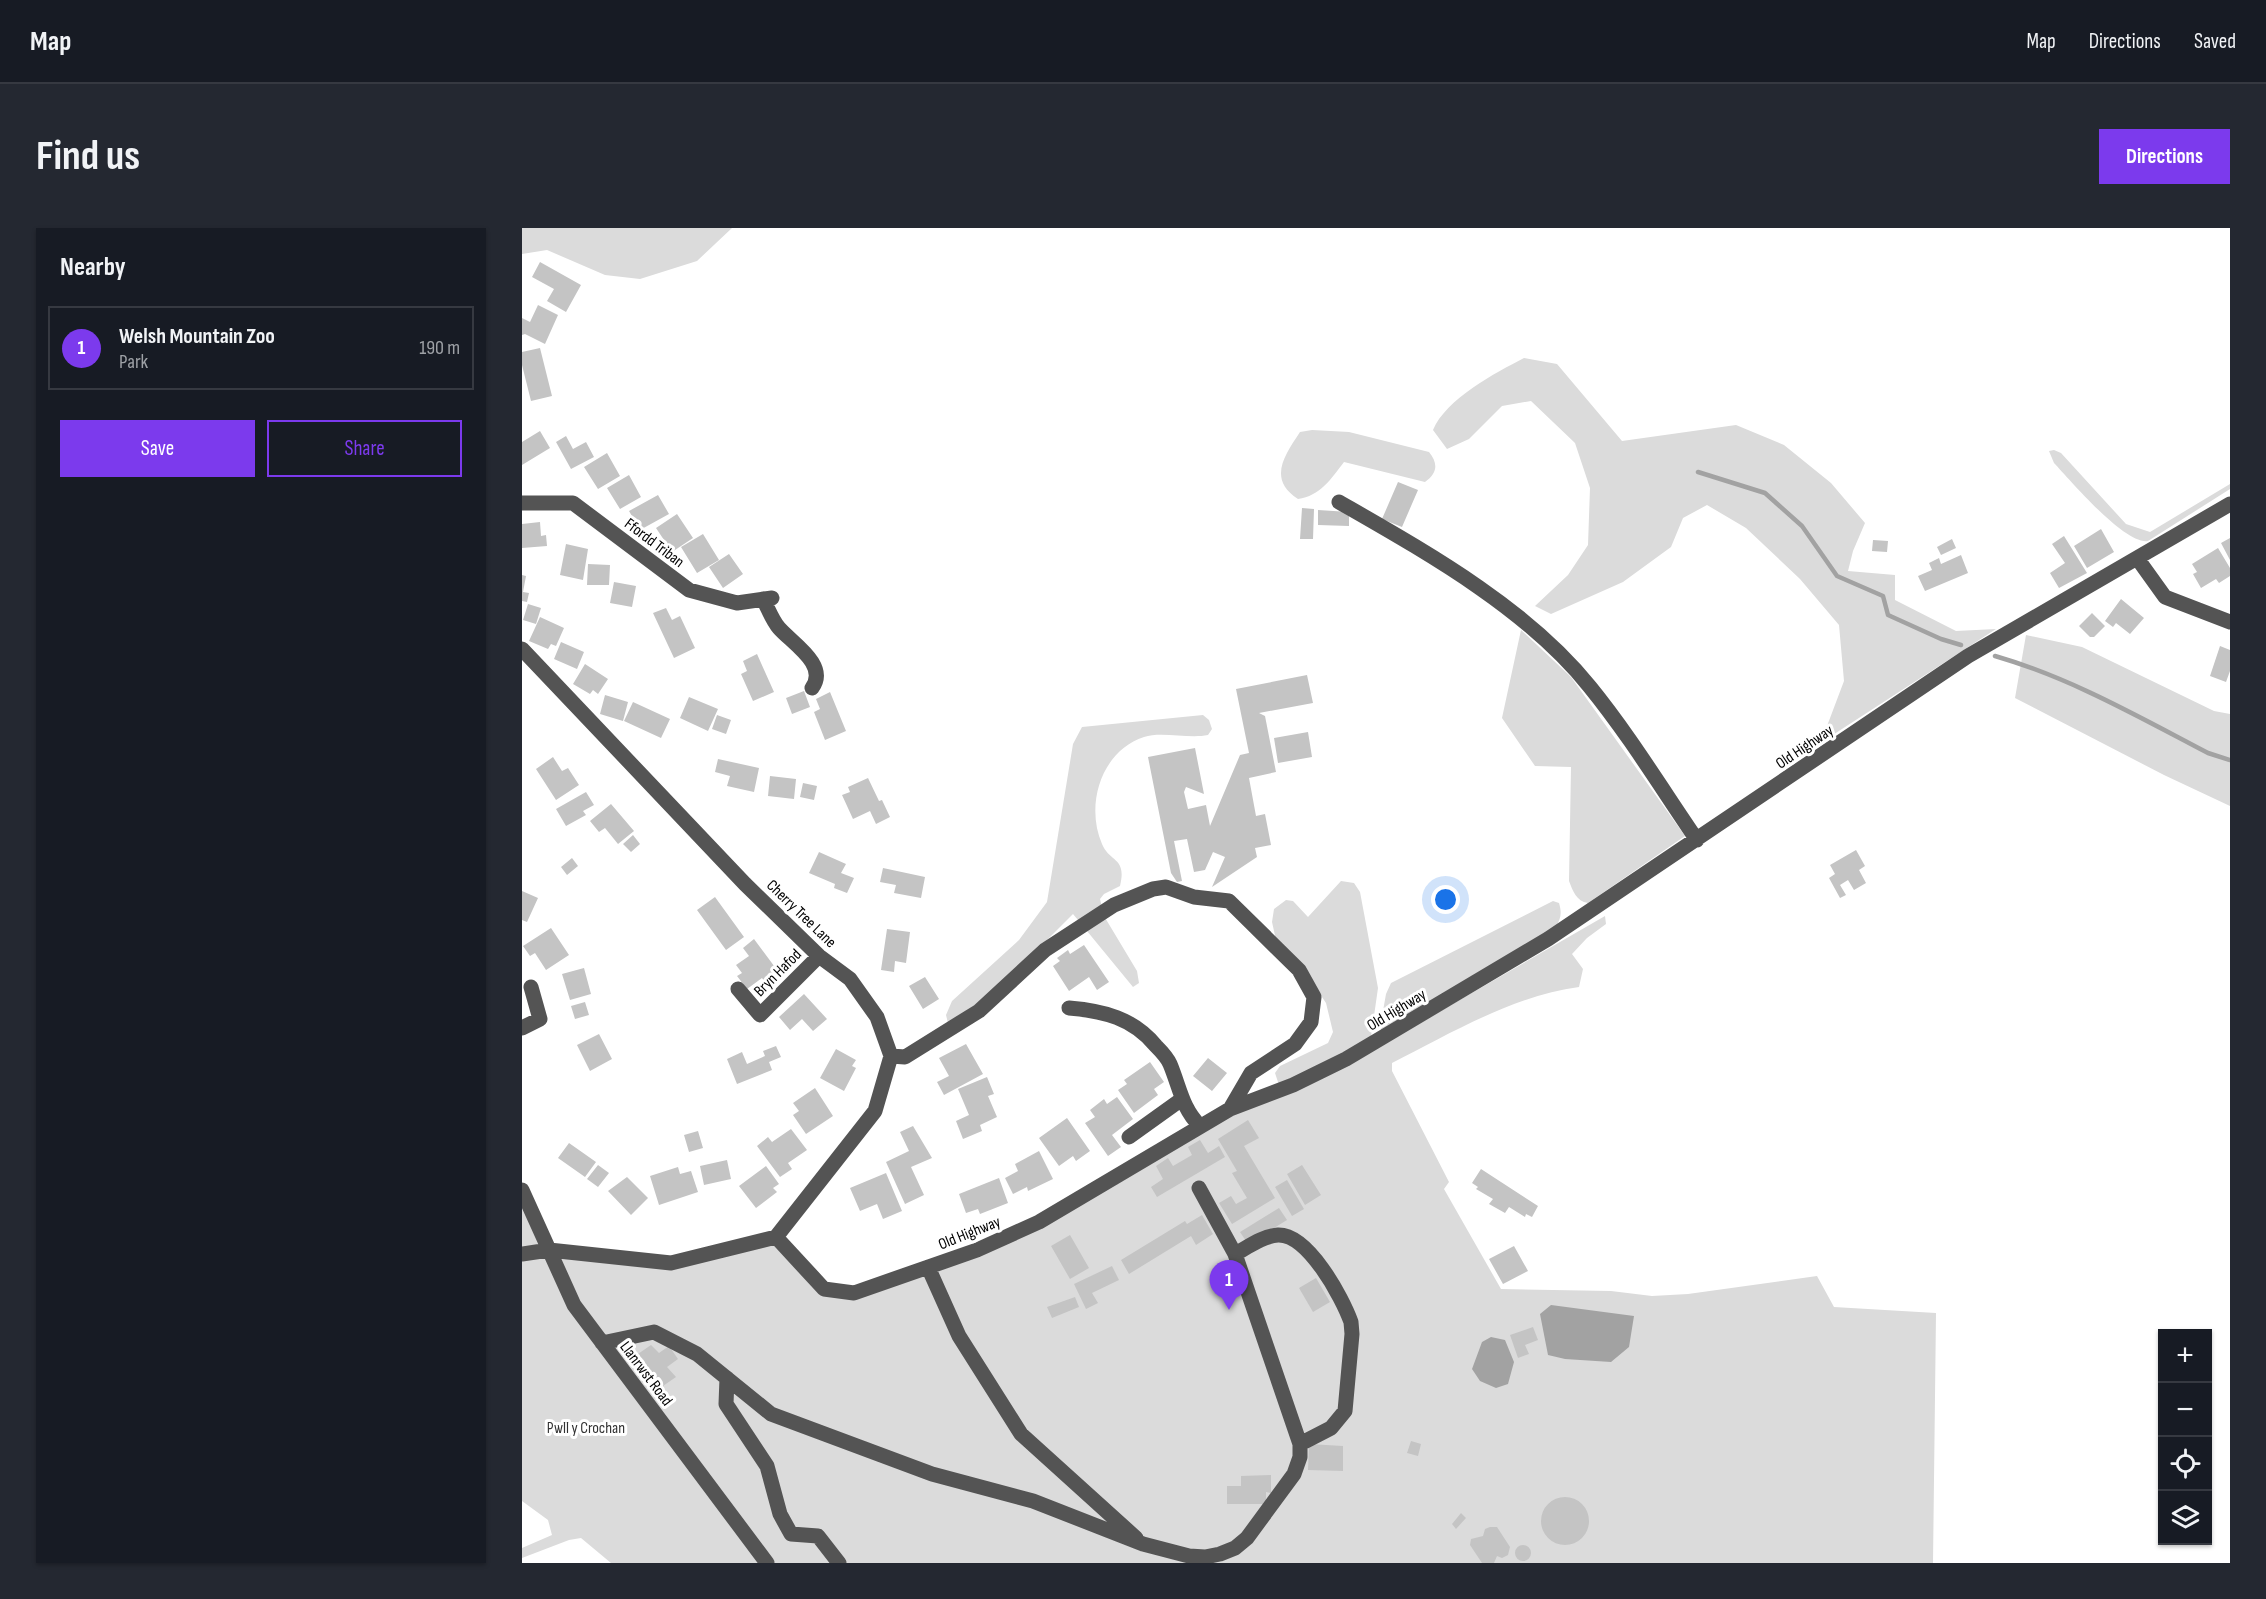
<!DOCTYPE html>
<html lang="en">
<head>
<meta charset="utf-8">
<style>
  body { margin:0; font-family:"Sofia Sans Condensed",sans-serif; background:#242831; color:#f1f3f6 }
  .controls { position:absolute; right:18px; bottom:18px; display:grid; overflow:hidden; border-radius:0px; box-shadow:0 2px 4px #0004 }
  .controls button { width:54px; height:54px; display:grid; place-items:center; padding:0; border:0; border-bottom:2px solid #363941; background:#171b24; color:#f1f3f6; font:30px sans-serif }
  .you { position:absolute; left:924px; top:672px; width:21px; height:21px; margin:-15px; border:4px solid #fff; border-radius:50%; background:#1a73e8; box-shadow:0 0 0 9px #1a73e833 }
  .badge { display:grid; place-items:center; width:39px; height:39px; border-radius:50%; background:#7c3aed; color:#fff; font-size:20px; font-weight:700 }
  .pin { position:absolute; translate:-50% -50px; filter:drop-shadow(0 2px 3px #0008) }
  .pin::after { content:''; position:absolute; top:32px; width:21px; height:18px; background:inherit; clip-path:polygon(0 0,100% 0,50% 100%) }
  .list { margin:0; padding:0; list-style:none }
  h2 { display:flex; justify-content:space-between; align-items:center; height:78px; margin:0; padding:0 24px; font-size:26px }
  h2 small { font-size:20px; font-weight:400; color:#9ea1a6 }
  .list li { display:grid; grid-template-columns:39px 1fr auto; gap:18px; align-items:center; box-sizing:border-box; height:84px; margin:0 12px 12px; padding:0 12px; border:2px solid #363941; border-radius:0px }
  .list b { display:block; font-size:22px; white-space:nowrap }
  .list p { margin:0; font-size:20px; white-space:nowrap; color:#9ea1a6 }
  .list em { font-size:20px; font-style:normal; color:#9ea1a6 }
  .actions { display:flex; gap:12px; padding:18px 24px }
  .actions a { flex:1; padding:14px 0; border:2px solid #7c3aed; border-radius:0px; text-align:center; font-size:21px; color:#7c3aed }
  .actions .main { background:#7c3aed; color:#fff }
  .icon { flex:none; width:33px; height:33px; fill:none; stroke:currentColor; stroke-width:2; stroke-linecap:round; stroke-linejoin:round }
  .map { position:relative; flex:none; width:1708px; height:1335px; overflow:hidden; border-radius:0px }
  header { display:flex; align-items:center; gap:36px; box-sizing:border-box; height:84px; padding:0 30px; background:#171b24; border-bottom:2px solid #363941 }
  header strong { font-size:28px }
  nav { display:flex; gap:33px; margin-inline-start:auto; font-size:21px }
  .intro { display:flex; align-items:center; justify-content:space-between; box-sizing:border-box; height:144px; padding:0 36px }
  h1 { margin:0; font-size:42px }
  .button { padding:15px 27px; border-radius:0px; background:#7c3aed; color:#fff; font-size:21px; font-weight:700 }
  main { display:flex; gap:36px; padding:0 36px }
  aside { flex:1; background:#171b24; border-radius:0px; box-shadow:0 2px 4px #0004 }
  .map>svg:first-child { display:block }
  .green { fill:#dbdbdb }
  .water { fill:#a2a2a2 }
  .lines { fill:none; stroke-linecap:round; stroke-linejoin:round }
  .stream { stroke:#a2a2a2; stroke-width:4.5 }
  .building { fill:#c4c4c4 }
  .minor { stroke:#545454; stroke-width:15 }
  .labels { text-anchor:middle; stroke-width:6; stroke-linejoin:round; paint-order:stroke }
  .street-label { font-size:16px; fill:#000; stroke:#fff }
  .park-label { font-size:16px; fill:#323232; stroke:#fff }
</style>
</head>
<body>
<header>
<strong>Map</strong>
<nav><a>Map</a><a>Directions</a><a>Saved</a></nav>
</header>
<div class="intro"><h1>Find us</h1><a class="button">Directions</a></div>
<main>
<aside>
<h2>Nearby<small></small></h2>
<ul class="list">
<li><span class="badge">1</span><div><b>Welsh Mountain Zoo</b><p>Park</p></div><em>190 m</em></li>
</ul>
<div class="actions"><a class="main">Save</a><a>Share</a></div>
</aside>
<div class="map">
<svg width="1708" height="1335" viewBox="0 0 1708 1335">
  <rect width="100%" height="100%" fill="#fff"/>
  <path class="green" d="M0,0H210L175,33L118,51L83,47L25,22L0,26Z
    M1002,130L1035,136L1100,213L1214,197L1262,217L1309,255L1343,295L1331,323L1326,343L1373,347V372L1434,403L1474,401L1303,512L1302,506L1322,453L1317,397L1278,351L1224,300L1185,277L1161,290L1149,319L1101,354L1029,386L1013,378L1046,347L1066,317L1068,260L1053,215L1009,173L980,178L947,211L925,221L911,202C924,171 973,145 1002,130Z
    M790,202L827,204L907,224C916,235 916,245 903,254L822,234C809,251 798,268 776,271C745,251 763,227 778,204Z
    M1532,222L1539,225L1604,296L1628,304L1708,256V261L1626,313C1603,317 1549,253 1532,235L1527,223Z
    M999,402L1049,449L1163,608L1066,675C1054,673 1051,663 1047,653L1049,539L1013,538L980,490Z
    M1504,407L1560,419L1692,483L1708,486V578L1642,547L1493,470Z
    M681,487L687,492L690,501L686,507C667,511 639,503 622,509C579,523 563,577 580,616C588,635 605,629 598,658L582,666L578,671L582,688L615,743L617,755L611,759L551,686L473,764L426,795L424,787L430,773L497,712L525,674L551,516L560,499Z
    M819,653L832,655L838,664L856,760L849,809L844,816L757,857L753,845L758,838L806,815L811,804L804,775L778,736L754,712L750,694L752,681L764,672L771,673L786,689Z
    M1031,673L1037,675C1040,685 1039,690 1034,699L860,804L858,800L864,766L869,755Z
    M1083,688L1084,696L1065,710L1050,726L1061,741L1057,759C993,767 927,806 870,835V843L927,954L922,961L979,1061L1089,1063L1130,1068L1166,1066L1295,1048L1312,1079L1414,1085L1411,1335H89L59,1310L47,1312L0,1330V1320L30,1307L26,1292L0,1273V962L27,1022L149,1035L254,1009L302,1061L332,1065L433,1037L708,885L820,840Z"/>
  <path class="water" d="M1029,1077L1112,1088L1107,1119L1089,1134L1043,1131L1026,1127L1018,1086Z
    M969,1109L983,1112L992,1134L986,1156L974,1160L958,1153L950,1141L960,1114Z"/>
  <g class="lines">
    <path class="stream" d="M1176,244L1243,265L1280,298L1315,348L1361,368L1366,387L1419,411L1439,417
      M1473,428C1549,450 1617,489 1686,525L1708,532"/>
  </g>
  <path class="building" d="M18,34L59,57L44,84L25,73L32,61L10,49Z
    M16,77L36,87L23,116L3,106L0,107V90L8,94Z
    M18,120L30,168L9,173L0,137V124Z
    M18,203L28,220L0,237V214Z
    M44,208L51,221L64,214L72,229L49,241L34,214Z
    M85,225L98,248L76,261L62,239Z
    M107,247L119,269L98,281L85,260Z
    M876,254L896,262L880,299L860,291Z
    M136,267L147,286L118,302L107,283Z
    M780,280L792,281L791,311H778Z
    M796,282L827,284V298L796,297Z
    M155,286L171,310L150,324L134,300Z
    M18,294L19,308L24,307L25,318L0,320V296Z
    M1579,301L1592,324L1565,340L1552,318Z
    M181,306L197,332L175,345L159,319Z
    M1542,308L1565,345L1537,360L1528,345L1543,335L1530,316Z
    M1708,310V332L1699,315Z
    M1430,311L1434,320L1419,327L1415,319Z
    M1351,312L1366,313L1365,324L1350,323Z
    M44,316L66,321L61,352L38,347Z
    M1696,320L1708,340V348L1697,355L1694,351L1679,360L1671,346L1675,344L1670,336Z
    M207,326L221,346L201,360L187,339Z
    M1439,327L1446,345L1403,363L1396,348L1410,342L1407,335L1417,330L1419,336Z
    M66,336L88,337L87,357H65Z
    M0,347L4,348L1,364L7,365L5,374L0,373Z
    M92,354L114,358L110,379L88,375Z
    M1599,371L1622,390L1608,406L1594,395L1591,399L1583,393Z
    M6,376L19,380L14,396L1,392Z
    M144,380L150,392L158,388L173,420L152,430L131,385Z
    M1570,385L1583,398L1572,409H1568L1557,398Z
    M18,389L42,400L34,418L29,416L26,421L7,413Z
    M39,414L62,424L55,441L32,431Z
    M1698,418L1708,422V443L1704,454L1688,448Z
    M235,426L252,464L231,473L219,446L225,443L221,433Z
    M63,436L86,451L76,466L71,462L68,466L51,456Z
    M785,447L791,475L737,485L743,488L754,544L727,550L734,588L743,586L749,617L733,620L735,629L690,659L703,629L691,624L683,642L672,644L665,611L652,613L660,653L655,654L649,645L626,529L673,520L682,566L664,559L662,564L666,581L684,577L688,598L718,527L727,525L714,461Z
    M282,463L288,479L270,486L264,470Z
    M308,464L324,503L303,512L292,484L298,481L294,471Z
    M83,467L106,474L101,493L78,486Z
    M167,469L196,481L186,503L158,490Z
    M111,474L148,491L139,510L102,493Z
    M195,487L209,492L204,506L190,501Z
    M786,504L790,529L756,535L752,510Z
    M31,529L40,543L46,540L57,557L34,572L14,541Z
    M196,531L237,540L232,564L205,558L208,548L193,544Z
    M248,548L274,551L272,571L246,568Z
    M346,550L357,573L360,572L368,589L354,596L348,583L331,591L320,567L328,564L326,559Z
    M281,555L295,558L292,572L278,569Z
    M64,564L72,577L61,583L64,587L44,598L34,581Z
    M89,576L112,603L96,616L83,600L77,604L68,593Z
    M111,607L118,616L109,624L101,616Z
    M1334,622L1343,638L1337,642L1344,655L1332,662L1326,652L1318,657L1324,667L1318,670L1307,650L1313,646L1308,637Z
    M297,624L324,636L319,645L332,650L325,665L312,660L313,656L287,645Z
    M50,630L56,638L45,647L39,639Z
    M361,640L403,649L399,670L372,665L374,657L358,654Z
    M0,663L16,670L5,694L0,692Z
    M193,669L222,709L204,722L175,682Z
    M29,700L47,727L24,742L13,725L8,728L1,718Z
    M365,701L388,704L384,735L373,733L372,744L359,742Z
    M232,711L261,750L247,760L240,750L225,761L215,748L220,745L214,737L227,728L221,720Z
    M562,717L587,754L575,762L567,749L547,763L531,738L538,733L535,730L546,722L548,726Z
    M62,740L69,766L48,772L40,746Z
    M403,749L417,771L401,781L387,758Z
    M282,766L305,791L291,803L280,791L268,802L257,789Z
    M63,774L67,787L53,791L49,778Z
    M77,806L90,831L68,843L55,817Z
    M444,816L461,846L422,867L415,854L427,848L417,830Z
    M254,818L259,829L247,834L250,842L215,856L205,831L220,824L225,836L243,828L241,823Z
    M314,821L334,832L330,838L334,840L322,863L298,850Z
    M686,830L705,845L690,863L671,848Z
    M628,834L642,854L632,861L636,867L612,885L596,862L605,856L602,852Z
    M465,849L472,866L466,868L475,889L458,897L460,903L441,911L434,893L447,887L436,861Z
    M293,860L311,888L284,906L271,887L277,883L271,875Z
    M595,869L611,891L590,907L599,919L586,928L563,895L573,889L568,882L582,871L585,876Z
    M545,890L568,923L554,933L551,928L537,938L517,910Z
    M726,892L737,910L722,918L753,970L710,996L697,975L709,968L714,976L725,970L710,945L715,943L696,911Z
    M391,898L410,930L389,939L402,967L383,976L364,934L387,923L378,904Z
    M269,901L285,922L266,935L270,941L258,949L235,918L246,909L250,914Z
    M176,903L181,920L167,924L162,907Z
    M678,912L686,925L697,918L703,929L635,969L629,959L641,951L634,938L646,930L651,938L670,927L666,919Z
    M47,915L74,934L63,949L36,930Z
    M517,923L531,951L506,963L505,959L491,966L483,950L496,943L493,936Z
    M205,932L209,951L182,957L178,938Z
    M76,937L87,945L76,959L65,951Z
    M780,937L799,967L783,977L765,946Z
    M244,938L257,956L251,960L255,964L234,980L217,958Z
    M156,939L158,946L169,943L176,964L137,977L128,948Z
    M959,941L1016,978L1010,989L1004,986L1003,989L987,979L983,985L967,976L971,971L954,961L956,959L950,955Z
    M364,945L380,983L361,991L355,976L338,983L328,960Z
    M105,949L126,970L109,987L86,963Z
    M477,950L486,975L458,986L456,981L444,985L437,966Z
    M765,952L782,981L770,988L753,959Z
    M757,980L765,992L726,1016L718,1004Z
    M680,987L691,1006L674,1017L669,1008L607,1046L599,1032L663,993L665,996Z
    M548,1007L567,1040L548,1051L529,1018Z
    M992,1018L1006,1043L981,1056L967,1031Z
    M590,1038L597,1052L570,1065L576,1075L564,1081L552,1056Z
    M794,1050L808,1074L791,1084L777,1060Z
    M553,1069L557,1079L530,1090L525,1079Z
    M1011,1099L1016,1112L1003,1117L1007,1126L996,1130L988,1107Z
    M129,1117L137,1125L147,1118L156,1131L145,1139L154,1149L141,1158L126,1140L123,1142L113,1128Z
    M889,1213L899,1216L896,1228L885,1225Z
    M787,1216L821,1218V1243L786,1242Z
    M749,1247V1265L744,1264V1276H705V1258H719V1248Z
    M1019 1293a24 24 0 1 1 48 0a24 24 0 1 1-48 0Z
    M939,1285L944,1290L934,1301L930,1296Z
    M968,1299H975L988,1319L986,1327L980,1330L975,1328L972,1335H960L948,1317L949,1311L961,1308L963,1301Z
    M993 1325a8 8 0 1 1 16 0a8 8 0 1 1-16 0Z"/>
  <g class="lines">
    <path class="minor" d="M817,274C904,324 1005,380 1068,459C1107,507 1140,561 1175,612
      M0,275H51L167,362L215,375L250,370
      M1615,330L1643,369L1708,394
      M241,371C246,380 250,392 257,400C270,415 307,437 290,460
      M0,421L223,656L297,728L328,751L355,789L369,828L353,883L254,1009
      M216,761L238,787L297,728
      M547,780C582,783 611,790 634,818C639,823 645,829 648,836C658,860 660,880 678,898
      M0,800L18,791L9,759
      M369,828L383,829L457,783L523,722L592,677L631,661L644,659L672,669L707,673L777,742L792,769L789,794L773,816L729,845L708,881
      M607,909L660,871
      M677,960L713,1026L778,1216
      M0,962L52,1077L245,1335
      M0,1026L27,1022L149,1035L254,1009L302,1061L332,1065L455,1022L517,994L708,881L771,857L824,831L1026,711L1446,428L1708,276
      M406,1039L437,1108L499,1206L614,1310
      M80,1115L132,1104L175,1126L249,1186L410,1246L511,1273L621,1316L667,1328L683,1329L698,1326L713,1320L725,1310L772,1246L778,1229V1216L809,1200L823,1183L830,1106L829,1094C820,1069 786,1006 756,1007C741,1008 726,1019 713,1026
      M205,1150L204,1176L245,1238L258,1286L269,1306L296,1308L317,1335"/>
  </g>
  <g class="labels">
    <g class="street-label">
      <text transform="translate(133 314) rotate(37)" y="6">Ffordd Triban</text>
      <text transform="translate(1282 518) rotate(-34)" y="6">Old Highway</text>
      <text transform="translate(280 685) rotate(44)" y="6">Cherry Tree Lane</text>
      <text transform="translate(255 744) rotate(-45)" y="6">Bryn Hafod</text>
      <text transform="translate(874 781) rotate(-31)" y="6">Old Highway</text>
      <text transform="translate(447 1004) rotate(-22)" y="6">Old Highway</text>
      <text transform="translate(125 1145) rotate(53)" y="6">Llanrwst Road</text>
    </g>
    <g class="park-label">
      <text x="64" y="1205">Pwll y Crochan</text>
    </g>
  </g>
</svg>
<div class="controls">
<button>+</button>
<button>−</button>
<button><svg class="icon" aria-label="locate" viewBox="0 0 24 24"><circle cx="12" cy="12" r="6"/><path d="M12 2v4M12 18v4M2 12h4M18 12h4"/></svg></button>
<button><svg class="icon" aria-label="layers" viewBox="0 0 24 24"><path d="M12 4l9 5-9 5-9-5zM3 14l9 5 9-5"/></svg></button>
</div>
<div class="you"></div>
<div class="pin badge" style="left:707px;top:1082px">1</div>
</div>
</main>
</body>
</html>
